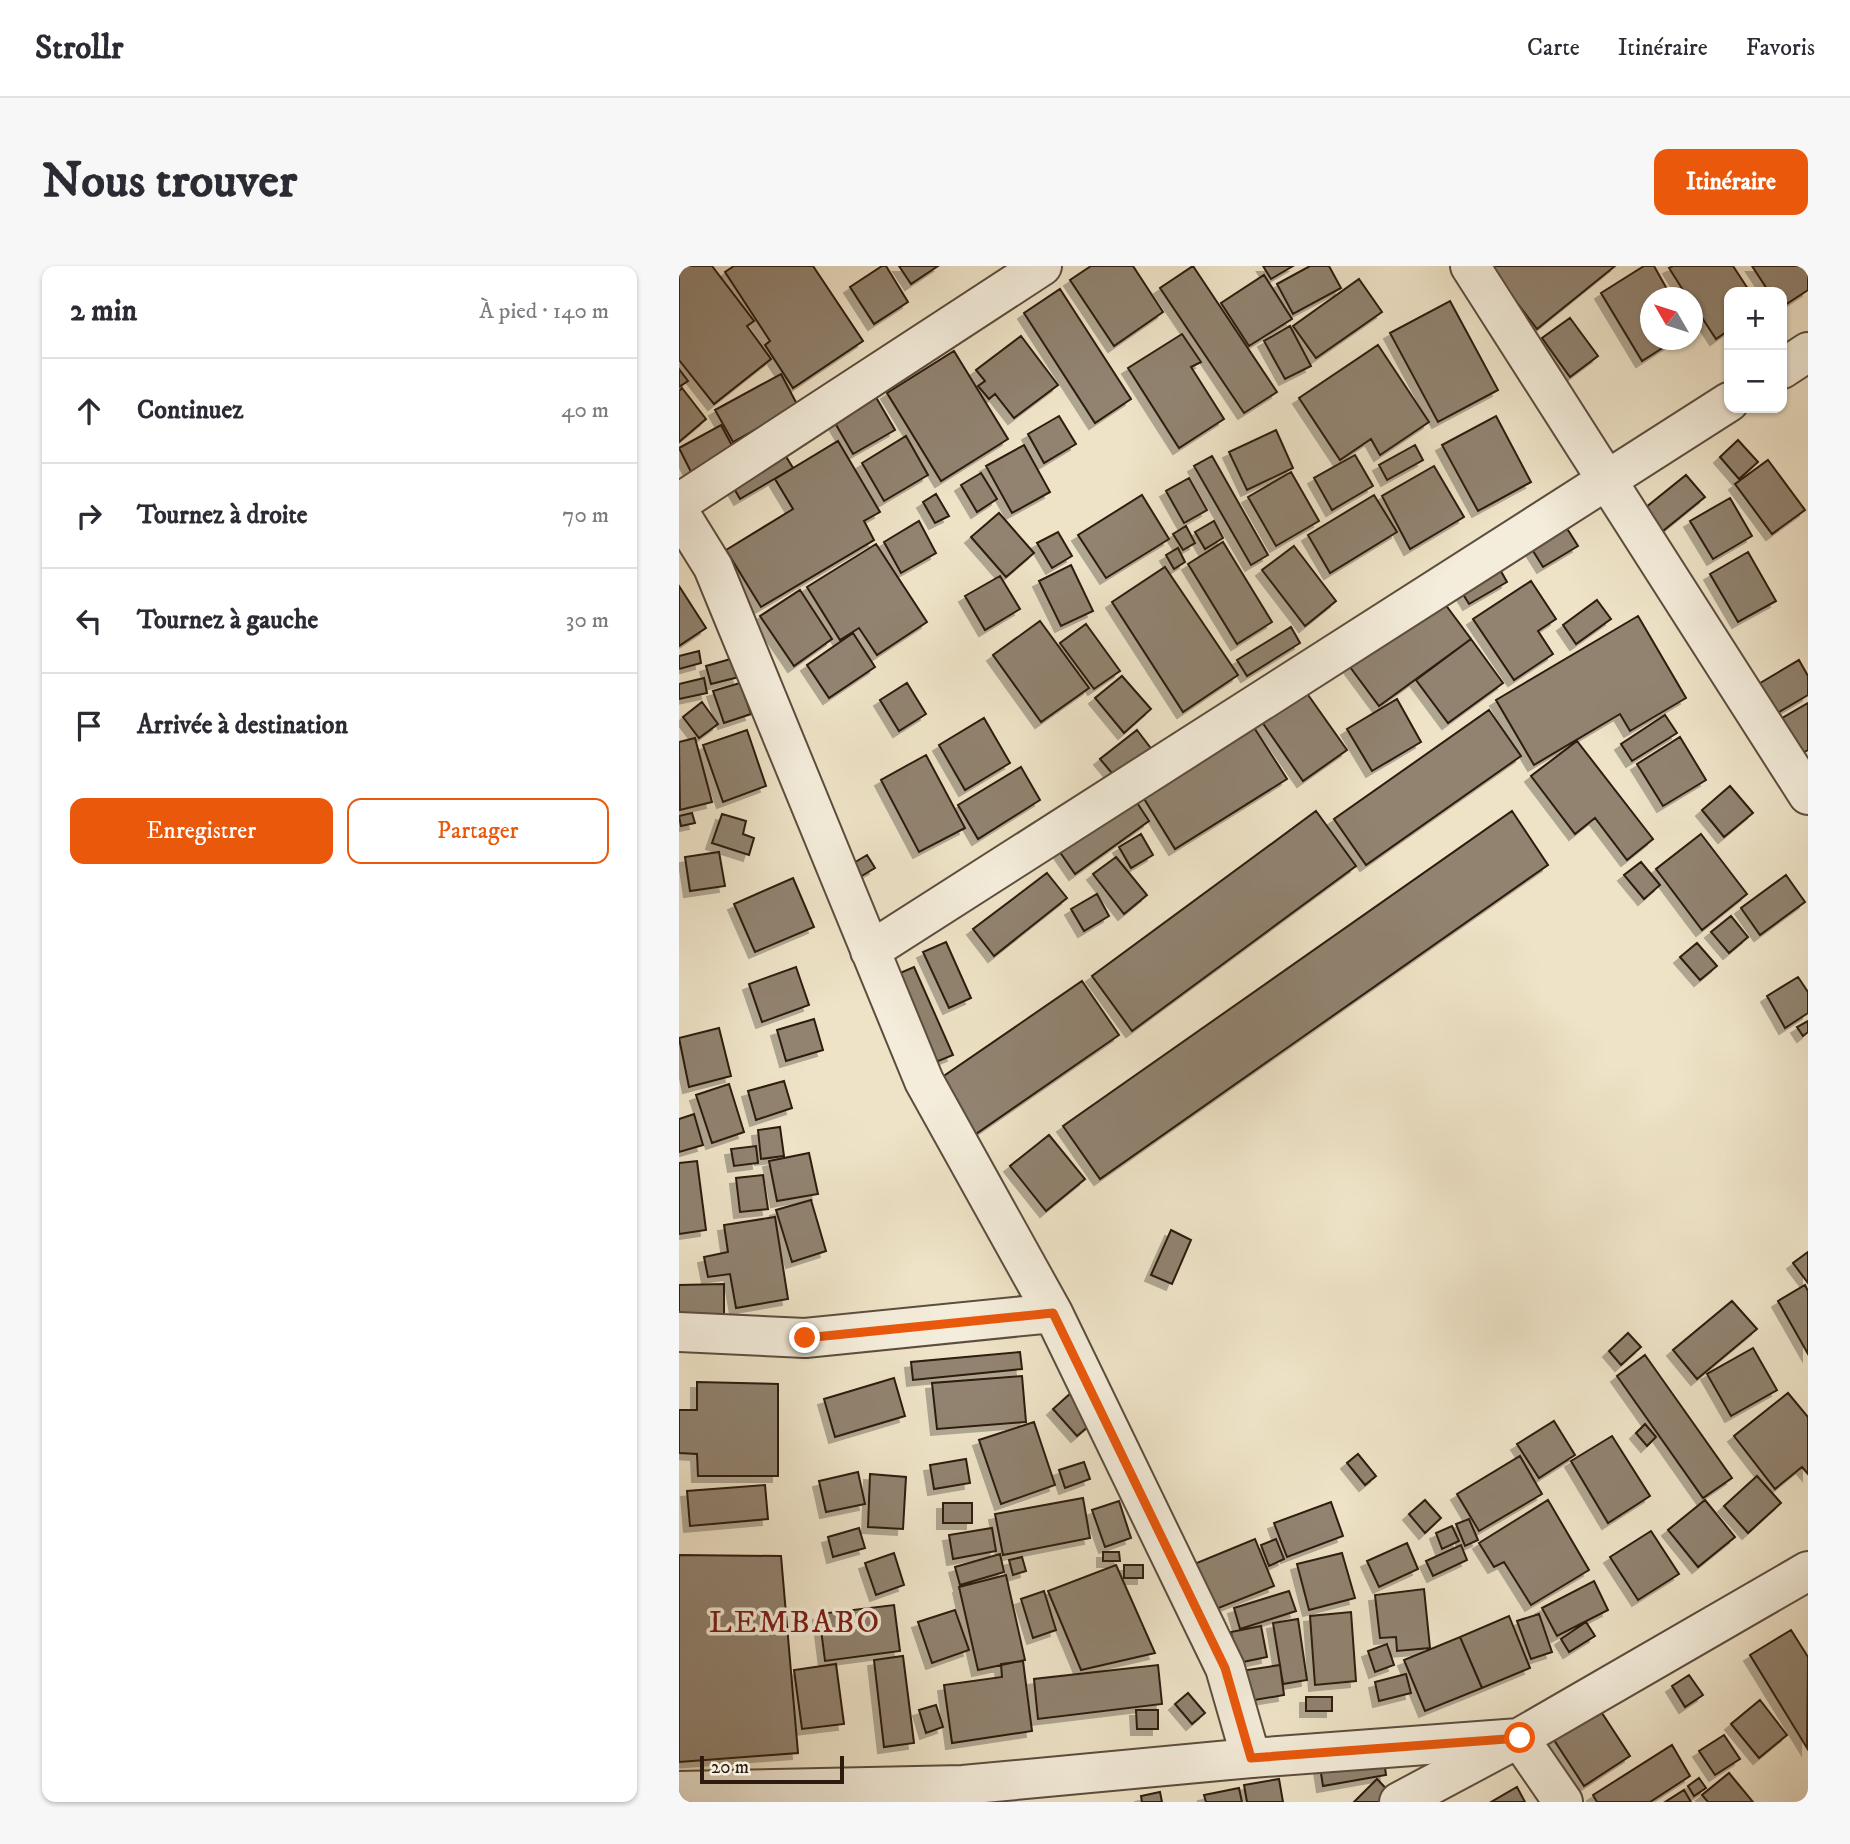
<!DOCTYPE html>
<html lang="fr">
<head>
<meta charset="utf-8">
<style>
  body { margin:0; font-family:"IM FELL DW Pica",serif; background:#f7f7f7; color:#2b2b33 }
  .controls { position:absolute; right:21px; top:21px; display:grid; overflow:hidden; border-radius:14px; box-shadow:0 2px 5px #0004 }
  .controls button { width:63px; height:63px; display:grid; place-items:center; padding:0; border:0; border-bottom:2px solid #e1e1e2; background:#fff; color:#2b2b33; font:35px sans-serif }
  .compass { position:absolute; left:961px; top:21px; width:63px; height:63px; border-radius:50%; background:#fff; box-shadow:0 2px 5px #0004; rotate:309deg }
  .scale { position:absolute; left:21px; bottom:18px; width:144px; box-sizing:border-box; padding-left:7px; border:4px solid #2d1b10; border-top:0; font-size:19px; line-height:24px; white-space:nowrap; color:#2d1b10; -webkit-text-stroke:5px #f4eddb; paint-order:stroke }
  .stop { position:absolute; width:21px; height:21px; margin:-16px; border:5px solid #ea580c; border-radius:50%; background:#fff }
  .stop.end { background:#ea580c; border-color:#fff; box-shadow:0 2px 7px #0008 }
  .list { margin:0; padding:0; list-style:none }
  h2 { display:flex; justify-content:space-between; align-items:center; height:91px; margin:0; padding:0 28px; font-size:30px }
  h2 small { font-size:23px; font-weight:400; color:#7c7c81 }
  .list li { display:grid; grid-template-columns:46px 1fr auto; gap:21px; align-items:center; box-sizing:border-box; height:105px; padding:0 28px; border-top:2px solid #e1e1e2 }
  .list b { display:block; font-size:26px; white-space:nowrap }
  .list em { font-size:23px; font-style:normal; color:#7c7c81 }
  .actions { display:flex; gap:14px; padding:21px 28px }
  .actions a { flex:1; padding:16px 0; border:2px solid #ea580c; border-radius:14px; text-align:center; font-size:24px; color:#ea580c }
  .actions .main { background:#ea580c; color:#fff }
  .icon { flex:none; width:38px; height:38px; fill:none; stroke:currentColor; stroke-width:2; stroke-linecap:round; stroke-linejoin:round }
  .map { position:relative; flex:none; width:1129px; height:1536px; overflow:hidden; border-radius:14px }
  header { display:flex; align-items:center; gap:42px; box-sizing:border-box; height:98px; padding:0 35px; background:#fff; border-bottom:2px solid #e1e1e2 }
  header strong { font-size:33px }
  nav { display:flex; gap:38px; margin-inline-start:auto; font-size:24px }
  .intro { display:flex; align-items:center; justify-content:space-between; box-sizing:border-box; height:168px; padding:0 42px }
  h1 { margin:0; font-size:49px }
  .button { padding:18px 32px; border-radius:14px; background:#ea580c; color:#fff; font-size:24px; font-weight:700 }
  main { display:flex; gap:42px; padding:0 42px }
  aside { flex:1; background:#fff; border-radius:14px; box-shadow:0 2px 5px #0004 }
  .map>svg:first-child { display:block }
  .building { fill:#91836f; stroke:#2d1b10; stroke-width:2; filter:url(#shadow) }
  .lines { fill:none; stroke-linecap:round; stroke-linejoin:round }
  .minor-casing { stroke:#5d4d3e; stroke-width:42 }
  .tertiary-casing { stroke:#5d4d3e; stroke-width:42 }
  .minor { stroke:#f4eddb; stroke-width:38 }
  .tertiary { stroke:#f4eddb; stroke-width:38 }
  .route { stroke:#ea580c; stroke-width:9 }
  .labels { text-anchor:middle; stroke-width:7; stroke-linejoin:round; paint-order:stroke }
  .quarter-label { font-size:32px; letter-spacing:2px; fill:#7a1f14; stroke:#f4eddb }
</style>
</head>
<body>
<header>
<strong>Strollr</strong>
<nav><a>Carte</a><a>Itinéraire</a><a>Favoris</a></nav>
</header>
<div class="intro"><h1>Nous trouver</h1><a class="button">Itinéraire</a></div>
<main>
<aside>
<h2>2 min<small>À pied · 140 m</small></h2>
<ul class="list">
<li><svg class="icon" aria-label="ahead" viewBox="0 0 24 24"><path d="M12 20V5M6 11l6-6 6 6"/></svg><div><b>Continuez</b></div><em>40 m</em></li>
<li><svg class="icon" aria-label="right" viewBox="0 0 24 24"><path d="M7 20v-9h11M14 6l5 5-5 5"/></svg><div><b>Tournez à droite</b></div><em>70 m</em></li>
<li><svg class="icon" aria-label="left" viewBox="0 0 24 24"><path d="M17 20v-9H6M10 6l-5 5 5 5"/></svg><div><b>Tournez à gauche</b></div><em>30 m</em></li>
<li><svg class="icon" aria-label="arrive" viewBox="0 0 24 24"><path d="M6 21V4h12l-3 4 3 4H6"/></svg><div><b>Arrivée à destination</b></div></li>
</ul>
<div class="actions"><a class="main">Enregistrer</a><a>Partager</a></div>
</aside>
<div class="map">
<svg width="1129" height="1536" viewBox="0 0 1129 1536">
  <defs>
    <filter id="shadow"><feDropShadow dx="-6" dy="6" stdDeviation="0" flood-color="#0004"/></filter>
  </defs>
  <rect width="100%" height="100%" fill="#eee3c7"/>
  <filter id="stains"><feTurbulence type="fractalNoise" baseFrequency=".00286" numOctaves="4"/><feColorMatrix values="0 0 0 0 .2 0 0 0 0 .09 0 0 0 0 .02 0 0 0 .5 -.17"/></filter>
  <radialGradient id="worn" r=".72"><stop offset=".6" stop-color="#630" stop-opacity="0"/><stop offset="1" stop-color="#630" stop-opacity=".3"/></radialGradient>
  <path class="building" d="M0,0H33L75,55L68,60L92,93L35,138L0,94Z
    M55,0H134L184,75L114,122L86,79L91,75L46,6Z
    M203,0H207L229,36L195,58L171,21Z
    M220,0H259L232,18Z
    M412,0H454L484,46L435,80L391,14Z
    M514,0L598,126L565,147L481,22Z
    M584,0H614L592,13Z
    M631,0H650L662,22L614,48L598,18Z
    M810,0H936L858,63Z
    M965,0H975L993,32H972V74H996L963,95L922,27Z
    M994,0H1054L1071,26H1050V64L1037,73L1014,38V32H1009L990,2Z
    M1073,0H1129V24L1103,41V26H1090Z
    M585,9L613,53L570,80L542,37Z
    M680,13L703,46L637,92L614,60Z
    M381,23L452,133L416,157L345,47Z
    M771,35L819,124L759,156L711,67Z
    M891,52L919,90L891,111L863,72Z
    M611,60L632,100L606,113L585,75Z
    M503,68L522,96L512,101L545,153L500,182L449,102Z
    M342,70L379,119L335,152L316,128L310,133L299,120L306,115L297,104Z
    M699,79L750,156L701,189L692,173L661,194L620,132Z
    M275,85L329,173L262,215L208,127Z
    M0,103L9,115L0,121Z
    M102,108L119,140L54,176L36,144Z
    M191,121L216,164L174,188L149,145Z
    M3,122L27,153L0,176V125Z
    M380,150L397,178L365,197L349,168Z
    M817,150L852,216L799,245L763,179Z
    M42,159L56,185L13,208L0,182Z
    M597,164L614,202L568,224L550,186Z
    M227,170L249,209L205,235L183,197Z
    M97,174L114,202L61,233L45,205Z
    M1059,174L1079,196L1060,213L1041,191Z
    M159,175L201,246L185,255L195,274L82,341L47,284L114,243L96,213Z
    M345,179L371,226L333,247L307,200Z
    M736,179L744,194L708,214L700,199Z
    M676,189L694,220L653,244L635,212Z
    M533,190L589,289L572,299L515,200Z
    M1089,194L1126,244L1093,268L1056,218Z
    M755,200L785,251L731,283L703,230Z
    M612,206L640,255L597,280L569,231Z
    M302,207L318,233L298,246L282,219Z
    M1007,209L1026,231L979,269L961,246Z
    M510,212L528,244L505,257L487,225Z
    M257,228L270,250L256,257L244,236Z
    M463,229L490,273L427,312L399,269Z
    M695,229L718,266L651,307L629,269Z
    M1051,232L1073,270L1034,293L1011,255Z
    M872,237L899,280L864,301L837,258Z
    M320,247L355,287L327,311L292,271Z
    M240,255L257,287L222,307L205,276Z
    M535,255L544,272L526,283L516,266Z
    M507,260L516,277L504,284L494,268Z
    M379,266L393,290L373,302L358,277Z
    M544,276L593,356L558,378L509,298Z
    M197,278L248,356L198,389L180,362L161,374L128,321Z
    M615,280L657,335L626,360L583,304Z
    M499,282L506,296L495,303L487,289Z
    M1069,286L1097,335L1059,356L1031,308Z
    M815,293L828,316L790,338L776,315Z
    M392,299L414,345L382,360L360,315Z
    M486,301L559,409L504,446L433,336Z
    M321,310L341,343L306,364L286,330Z
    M852,315L877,353L859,365L874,388L835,414L794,353Z
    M0,320L27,362L0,380Z
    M121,324L153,373L115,400L81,350Z
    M760,330L792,373L700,440L668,397Z
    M918,334L932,353L897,378L884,359Z
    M959,350L1007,432L951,465L941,448L855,499L817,434Z
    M361,355L410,422L362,456L314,389Z
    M407,358L441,405L415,423L381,377Z
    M612,361L621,377L568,410L558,394Z
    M174,367L196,401L150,432L128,399Z
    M792,373L824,417L769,457L737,414Z
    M20,385L22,397L0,403V390Z
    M55,392L60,411L32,418L27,400Z
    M1120,394L1129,410V429L1088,453L1071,423Z
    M443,410L472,443L445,467L416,432Z
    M25,412L28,427L0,433V418Z
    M61,417L72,448L45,457L34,425Z
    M228,417L247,448L220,465L201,434Z
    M627,426L668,484L624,515L583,456Z
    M718,433L742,476L693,505L668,463Z
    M23,436L39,458L20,472L4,451Z
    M1129,437V484L1111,494L1091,459Z
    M810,444L842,490L687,599L655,553Z
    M986,449L998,467L953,495L942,478Z
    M305,452L331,497L286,524L260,479Z
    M574,460L608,513L496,583L464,531Z
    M68,464L87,520L44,536L24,479Z
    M458,464L477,489L442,518L421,493Z
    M1001,471L1027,514L984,540L958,498Z
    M16,472L33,536L1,544L0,476Z
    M898,475L974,573L948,594L916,552L896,568L852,510Z
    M247,489L286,562L240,586L202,514Z
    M342,501L361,534L299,573L279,539Z
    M1051,520L1074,547L1045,571L1023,544Z
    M451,526L470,555L396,608L376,579Z
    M637,545L677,600L453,765L413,710Z
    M833,545L869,599L421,913L384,860Z
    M13,547L16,557L2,560L0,550Z
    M43,548L67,555L64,568L75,572L70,589L33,577Z
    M462,568L474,589L452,602L440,581Z
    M1022,568L1068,628L1023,664L977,603Z
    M40,586L46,620L11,625L6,591Z
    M188,589L196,602L181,611L173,598Z
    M437,591L468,629L445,648L414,608Z
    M962,596L981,619L965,633L945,609Z
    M368,607L388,632L315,690L294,663Z
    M1107,609L1126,636L1081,669L1062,642Z
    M114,612L135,661L76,686L55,638Z
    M418,628L430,650L405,665L392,643Z
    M1052,650L1069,671L1050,687L1032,666Z
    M267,676L292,732L270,742L244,686Z
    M1018,677L1038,700L1021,714L1001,691Z
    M117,701L130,739L83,756L70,718Z
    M235,701L274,789L252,798L214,710Z
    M1119,711L1129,726V747L1106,762L1088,730Z
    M403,715L440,769L294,870L256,816Z
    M135,753L144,784L107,795L98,764Z
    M1129,755V766L1124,770L1118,761Z
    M40,762L52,810L10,821L0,772Z
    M105,815L113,842L77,854L69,825Z
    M50,818L65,866L33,877L17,829Z
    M15,848L24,879L0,886V853Z
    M101,861L105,890L82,893L79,864Z
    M370,869L406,913L367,945L331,900Z
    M77,880L79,897L55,900L52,883Z
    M130,887L139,928L98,935L90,895Z
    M18,895L27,964L0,968V897Z
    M84,909L89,943L61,946L57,912Z
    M132,934L147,985L113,996L97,944Z
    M96,951L109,1033L57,1042L51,1008L29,1011L25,991L49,986L45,959Z
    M492,964L512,974L493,1018L472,1009Z
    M1129,986V1017L1114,997Z
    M45,1018V1048H0V1019Z
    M1126,1019L1129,1025V1088L1099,1035Z
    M1053,1035L1078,1063L1018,1113L994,1084Z
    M949,1067L962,1081L942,1099L930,1085Z
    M1074,1082L1098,1124L1052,1150L1028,1108Z
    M341,1086L343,1103L234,1114L232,1096Z
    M966,1089L1053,1212L1024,1232L938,1110Z
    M343,1110L347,1156L258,1163L253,1117Z
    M215,1112L226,1150L156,1171L145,1133Z
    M18,1116L99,1118V1210H19L18,1188L0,1187V1144H18Z
    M393,1126L418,1153L398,1170L374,1143Z
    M1109,1127L1129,1151V1208L1123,1201L1096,1223L1055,1170Z
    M875,1155L896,1189L860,1212L838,1178Z
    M355,1156L376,1219L322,1238L300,1174Z
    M966,1158L977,1171L968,1180L957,1167Z
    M933,1170L971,1230L929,1257L892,1195Z
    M679,1188L697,1210L686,1219L668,1197Z
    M841,1190L863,1228L800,1265L778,1228Z
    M287,1193L291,1217L255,1223L251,1199Z
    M405,1196L411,1213L386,1222L380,1204Z
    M179,1206L186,1238L147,1246L140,1215Z
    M191,1208L227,1211L224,1263L189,1261Z
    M1078,1210L1102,1237L1069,1267L1045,1240Z
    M86,1219L89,1253L11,1260L8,1225Z
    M404,1232L411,1272L324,1289L316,1248Z
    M746,1234L762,1252L746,1267L730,1248Z
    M869,1234L910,1304L852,1339L825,1296L815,1301L800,1277Z
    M1026,1234L1056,1271L1019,1301L989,1264Z
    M440,1235L452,1272L426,1281L413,1244Z
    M652,1236L664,1270L608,1291L595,1257Z
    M264,1237H293V1257H264Z
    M790,1253L799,1274L786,1280L777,1258Z
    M773,1260L780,1275L763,1283L757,1267Z
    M180,1262L186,1282L154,1291L149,1271Z
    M313,1262L317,1285L274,1293L270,1269Z
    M972,1265L1000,1308L959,1334L931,1291Z
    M576,1273L595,1320L527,1347L508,1301Z
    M597,1273L605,1293L590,1300L582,1279Z
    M728,1277L739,1303L700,1321L688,1295Z
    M782,1279L788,1294L754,1310L747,1295Z
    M424,1286H440L441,1295H424Z
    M215,1287L225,1319L197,1329L186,1297Z
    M663,1287L676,1332L630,1344L618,1298Z
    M321,1288L325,1306L281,1319L276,1301Z
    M0,1289L102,1290L119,1487L0,1496Z
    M343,1291L347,1305L334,1309L330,1294Z
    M437,1299L476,1387L402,1404L369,1325Z
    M445,1299H464V1312H445Z
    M327,1309L346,1394L299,1404L280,1321Z
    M915,1315L929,1344L878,1370L863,1342Z
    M745,1323L751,1382L718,1385L717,1371L701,1372L696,1329Z
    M365,1325L377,1364L354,1372L342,1333Z
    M610,1325L617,1345L561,1363L555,1342Z
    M215,1339L221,1385L146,1395L140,1348Z
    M276,1344L290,1384L253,1397L239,1356Z
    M672,1346L677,1415L636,1419L631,1350Z
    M860,1348L873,1386L852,1393L838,1355Z
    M830,1350L851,1402L803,1422L781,1371Z
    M619,1353L628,1414L604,1418L594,1357Z
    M907,1356L916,1370L890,1386L882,1373Z
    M582,1360L588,1391L559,1397L552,1366Z
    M1112,1364L1129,1391L1128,1482L1071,1389Z
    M781,1371L803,1422L746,1445L725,1394Z
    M708,1378L715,1399L696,1406L689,1385Z
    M224,1390L235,1477L205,1481L195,1394Z
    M344,1395L353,1465L273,1477L265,1419L323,1411L322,1398Z
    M157,1398L165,1458L123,1463L115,1404Z
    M479,1399L483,1438L359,1453L355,1413Z
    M601,1399L605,1429L570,1435L555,1406Z
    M727,1408L732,1427L700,1435L696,1416Z
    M1010,1409L1024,1429L1006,1441L993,1420Z
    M509,1427L526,1447L513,1458L496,1438Z
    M627,1431H653V1445H627Z
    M1081,1434L1108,1469L1080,1492L1052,1458Z
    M257,1439L264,1461L247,1467L240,1444Z
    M457,1444H479V1463H458Z
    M921,1444L951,1490L905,1520L875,1474Z
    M1045,1469L1061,1493L1036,1509L1020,1485Z
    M702,1472L707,1509L644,1520L638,1482Z
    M993,1479L1011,1510L971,1536H918L914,1529Z
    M1050,1507L1074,1536H1029L1023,1529Z
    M1020,1512L1027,1522L1015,1530L1009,1520Z
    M600,1513L604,1536H568L565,1519Z
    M698,1513L720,1536H675Z
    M838,1521L846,1536H812Z
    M560,1522L563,1536H527L525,1529Z
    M1005,1524L1012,1536H986Z
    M481,1526L483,1536H463L462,1530Z"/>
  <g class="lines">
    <g class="minor-casing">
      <path id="minor" d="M791,0L1129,529
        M1103,103L1129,86
        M0,237L363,0
        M0,246L34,301L245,815L374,1047L546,1402L572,1492
        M191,685L1050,136
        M0,1066L126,1072L374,1047
        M720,1536L840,1472L884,1536"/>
    </g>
    <g class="tertiary-casing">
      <path id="tertiary" d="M0,1525L284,1519L572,1492L840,1472L1129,1305"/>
    </g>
    <use href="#minor" class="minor"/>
    <use href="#tertiary" class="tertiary"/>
  </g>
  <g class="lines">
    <path class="route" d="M126,1072L374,1047L546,1402L572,1492L841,1472"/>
  </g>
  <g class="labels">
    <g class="quarter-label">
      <text x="116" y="1366">LEMBABO</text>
    </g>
  </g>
  <rect width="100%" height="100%" filter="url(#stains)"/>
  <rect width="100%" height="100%" fill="url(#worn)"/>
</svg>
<div class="controls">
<button>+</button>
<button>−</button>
</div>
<svg class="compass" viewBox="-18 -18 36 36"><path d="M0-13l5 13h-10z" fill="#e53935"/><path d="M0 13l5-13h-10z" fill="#7c7c81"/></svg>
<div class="scale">20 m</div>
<div class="stop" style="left:841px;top:1472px"></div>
<div class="stop end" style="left:126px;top:1072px"></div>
</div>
</main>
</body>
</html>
